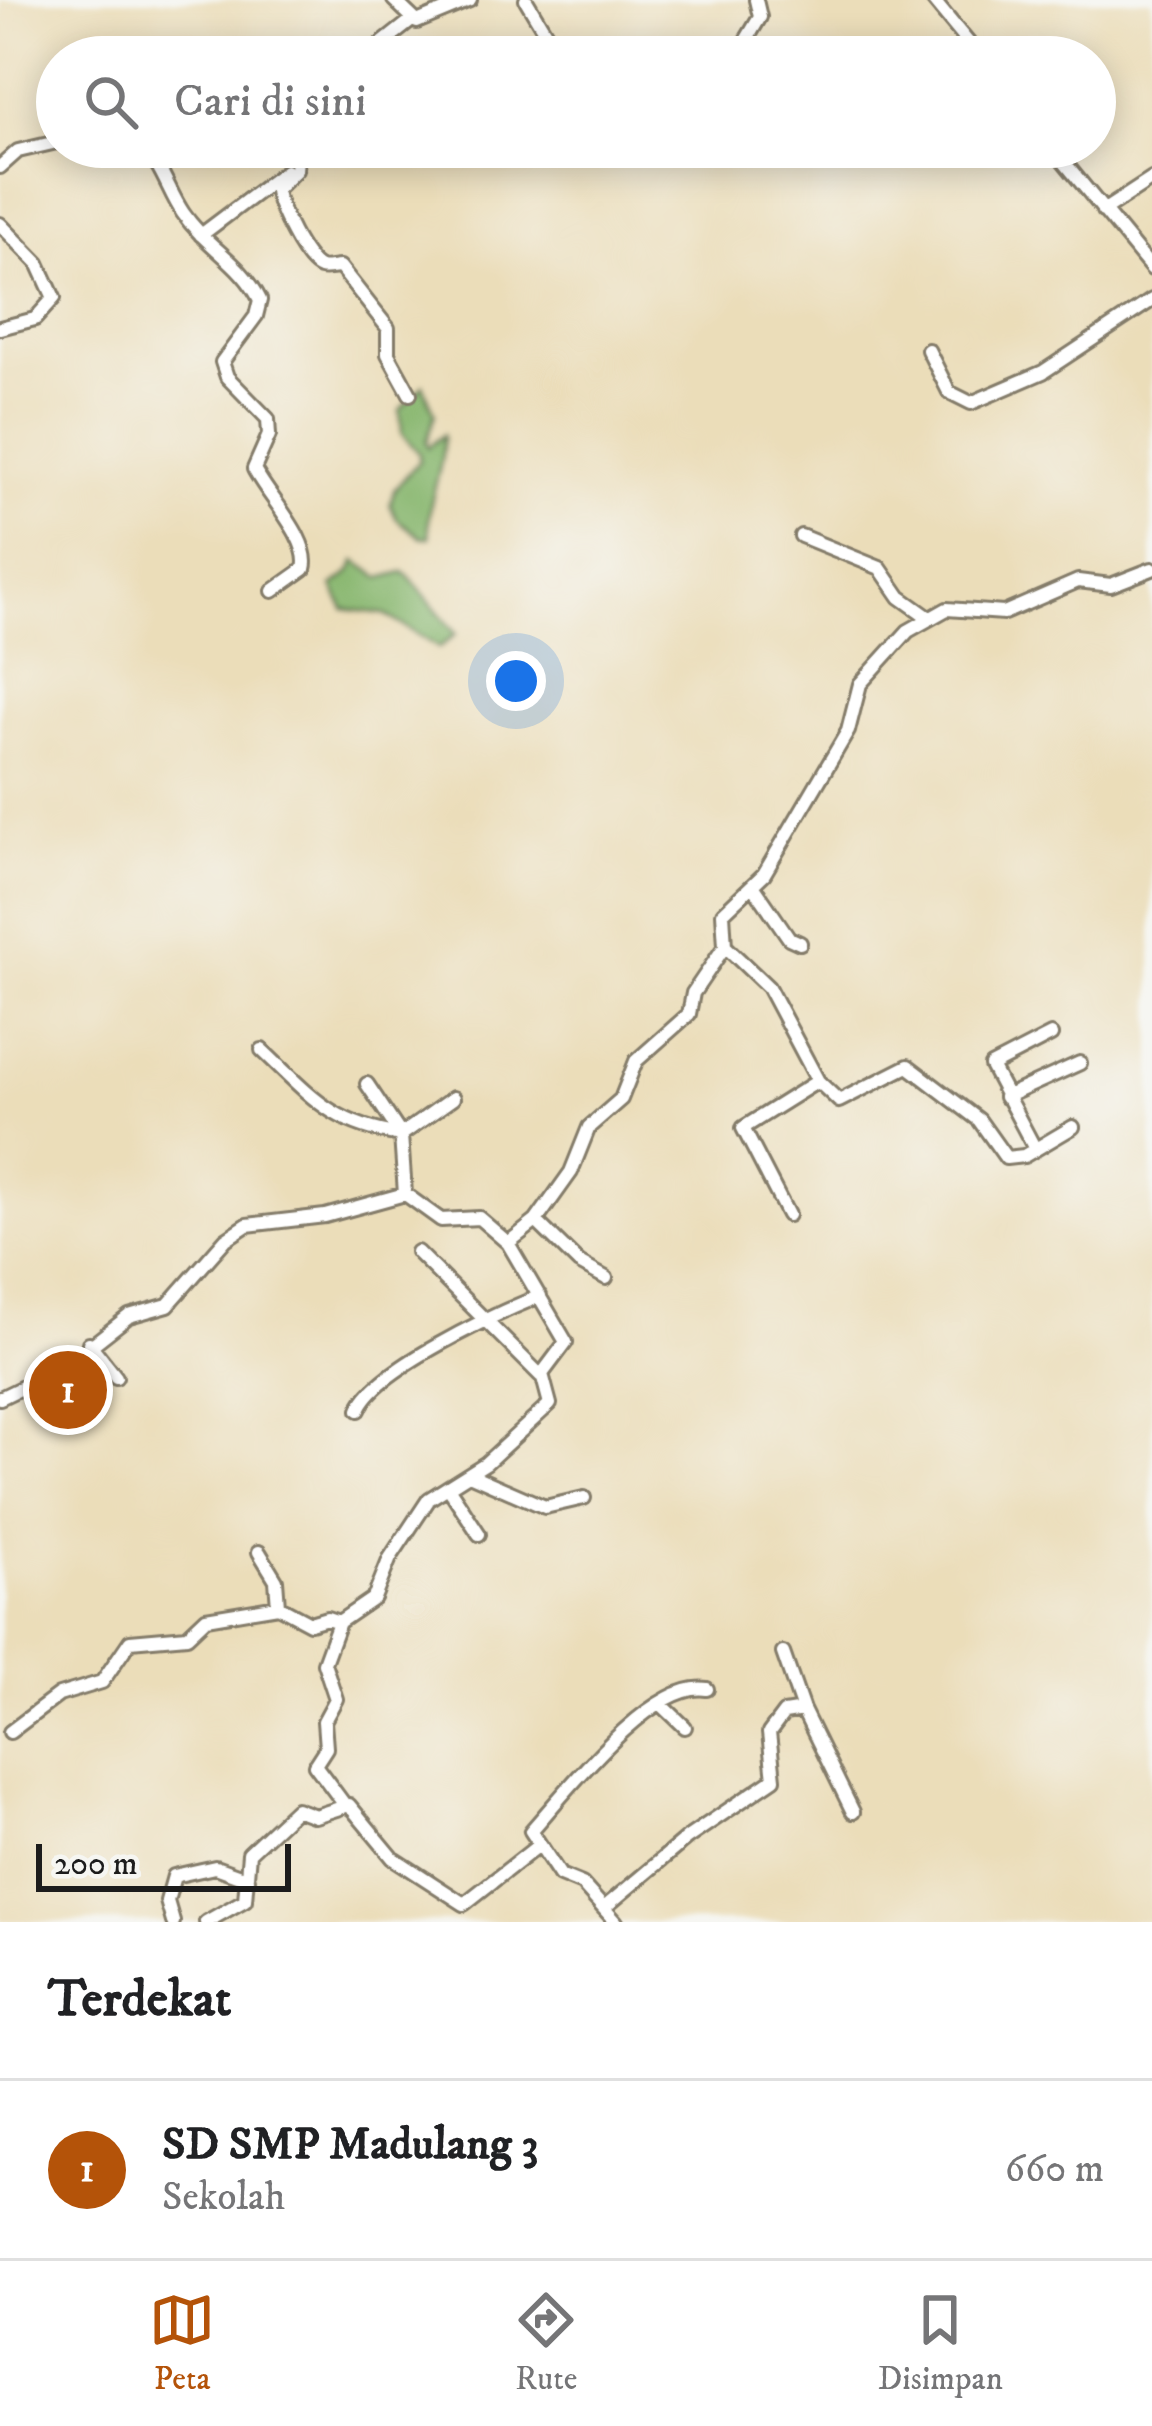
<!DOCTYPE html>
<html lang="id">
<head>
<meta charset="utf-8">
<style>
  body { margin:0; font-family:"IM FELL DW Pica",serif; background:#f6f6f6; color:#202124 }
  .scale { position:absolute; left:36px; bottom:30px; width:255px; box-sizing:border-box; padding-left:12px; border:6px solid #1c1c1c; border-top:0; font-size:33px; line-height:42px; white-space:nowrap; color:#1c1c1c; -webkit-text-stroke:9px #f6f6f2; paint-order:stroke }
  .you { position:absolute; left:516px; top:681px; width:42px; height:42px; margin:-30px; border:9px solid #fff; border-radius:50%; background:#1a73e8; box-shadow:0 0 0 18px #1a73e833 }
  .badge { display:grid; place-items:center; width:78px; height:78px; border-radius:50%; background:#b45309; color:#fff; font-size:39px; font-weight:700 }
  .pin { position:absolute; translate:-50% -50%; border:6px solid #fff; box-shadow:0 3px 12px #0006 }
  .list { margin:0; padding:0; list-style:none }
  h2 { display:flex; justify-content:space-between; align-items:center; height:156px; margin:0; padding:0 48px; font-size:51px }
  h2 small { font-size:39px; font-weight:400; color:#757577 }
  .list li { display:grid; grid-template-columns:78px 1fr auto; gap:36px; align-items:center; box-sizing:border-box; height:180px; padding:0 48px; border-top:3px solid #e0e0e0 }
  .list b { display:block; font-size:45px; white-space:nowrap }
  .list p { margin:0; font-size:39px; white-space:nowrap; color:#757577 }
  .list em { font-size:39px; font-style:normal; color:#757577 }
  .icon { flex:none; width:66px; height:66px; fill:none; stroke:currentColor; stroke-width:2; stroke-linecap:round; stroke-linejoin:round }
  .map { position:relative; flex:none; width:1152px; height:1922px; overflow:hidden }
  .search { position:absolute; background:#fff; box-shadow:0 6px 30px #0003; left:36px; right:36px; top:36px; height:132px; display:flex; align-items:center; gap:30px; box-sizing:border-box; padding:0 42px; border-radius:66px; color:#757577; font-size:45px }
  .sheet { height:336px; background:#fff }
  nav { display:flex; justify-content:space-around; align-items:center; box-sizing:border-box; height:168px; border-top:3px solid #e0e0e0; background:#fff; font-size:33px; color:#757577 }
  nav a { display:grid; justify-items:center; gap:6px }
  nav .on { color:#b45309 }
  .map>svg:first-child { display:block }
  .forest { fill:#8ab871; stroke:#536a46; stroke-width:3 }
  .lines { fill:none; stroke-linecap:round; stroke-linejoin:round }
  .minor-casing { stroke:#847c6a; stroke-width:18 }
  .minor { stroke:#fff; stroke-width:12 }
</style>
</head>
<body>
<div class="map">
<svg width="1152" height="1922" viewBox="0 0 1152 1922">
  <rect width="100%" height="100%" fill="#f6f6f2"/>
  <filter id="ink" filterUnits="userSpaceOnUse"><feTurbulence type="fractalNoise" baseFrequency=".00833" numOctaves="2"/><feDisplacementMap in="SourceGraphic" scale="24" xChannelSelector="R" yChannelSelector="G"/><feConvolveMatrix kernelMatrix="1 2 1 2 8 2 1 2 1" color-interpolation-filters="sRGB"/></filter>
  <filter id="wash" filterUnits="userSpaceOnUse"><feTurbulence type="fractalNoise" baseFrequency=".004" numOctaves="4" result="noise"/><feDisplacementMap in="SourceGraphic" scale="48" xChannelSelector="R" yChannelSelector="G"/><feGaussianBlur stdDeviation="2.7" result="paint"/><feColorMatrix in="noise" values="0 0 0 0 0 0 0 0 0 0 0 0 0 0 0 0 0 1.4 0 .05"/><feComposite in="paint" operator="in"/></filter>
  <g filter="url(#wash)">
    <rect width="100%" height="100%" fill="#ebddb9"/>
    <path class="forest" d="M423,385L435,414L426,442L428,447L443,435C445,472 424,501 430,537L422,538L397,519L390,505L394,490L419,461V453L402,434L400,410Z
      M356,561L381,578L403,572L409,576L456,634L439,648L384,614L344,609L333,586L351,572Z"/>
  </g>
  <g filter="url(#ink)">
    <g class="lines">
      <g class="minor-casing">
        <path id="minor" d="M394,0L417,22L470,0
          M526,0L560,57
          M933,0L980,57
          M365,57L412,20
          M736,57L760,17L756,0
          M143,147C163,166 168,191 183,213C206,247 242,263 260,300L256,316L222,362L227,377L268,419L269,435L254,469C269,498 312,541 304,569L273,591
          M298,147L296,170L276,190C277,205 304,262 320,268C326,270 333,267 340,267L388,328V354L410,394
          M1052,147L1152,269
          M158,162L221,147
          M0,167L18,151L57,142
          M1103,211L1152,179
          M0,224L38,263L54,298L35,319L0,328
          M201,235L286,171
          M928,350L949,392L971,403L1043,372L1152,300
          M801,536L880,568L900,597L928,617
          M754,887L789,938L800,943
          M725,946L768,987L818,1081L839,1101L908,1066L979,1120L1006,1158L1024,1156L1073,1127
          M262,1050C311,1096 332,1125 401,1135L453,1098
          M367,1084L401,1135L405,1194
          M1005,1097L1080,1063
          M1035,1149L991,1066L1051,1035
          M788,1215L743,1128L818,1081
          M536,1221L579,1263L606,1278
          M417,1252L541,1376
          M89,1343L116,1377
          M0,1398L64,1367L129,1316L168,1305L226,1239L247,1225L325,1216L405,1194L441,1220L479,1218L508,1243L536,1221L571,1172L589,1127L621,1099L636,1061L689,1014L693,993L725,946L723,913L764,874L848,731L860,684L908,631L947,609L1004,613L1078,581L1111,585L1152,569
          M359,1410C373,1370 498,1313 540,1296
          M469,1474L545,1507L584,1498
          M450,1490L479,1534
          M259,1552L276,1580L278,1606
          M339,1622L324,1663L336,1699L324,1721L326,1748L315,1765L344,1804
          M783,1653L803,1710L853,1812
          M660,1703L685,1727
          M10,1732L59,1695L102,1682L130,1641L187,1636L206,1618L278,1606L310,1623L327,1618L339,1622L374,1598L390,1558L429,1499L486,1463L550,1404L542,1374L566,1342L508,1243
          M604,1908L687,1838L774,1779L769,1733L784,1713L803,1710
          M173,1922L167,1901L174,1876L215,1867L248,1879
          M206,1922L245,1900L249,1853L296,1809L315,1816L349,1805L393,1858L464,1904L539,1845
          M616,1922L582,1884L560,1875L531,1831C565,1793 652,1680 707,1689"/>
      </g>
      <use href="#minor" class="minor"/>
    </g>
  </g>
</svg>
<div class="scale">200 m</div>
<div class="you"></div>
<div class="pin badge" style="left:68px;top:1390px">1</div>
<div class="search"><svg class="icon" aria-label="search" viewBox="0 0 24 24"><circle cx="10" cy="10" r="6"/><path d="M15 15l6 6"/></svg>Cari di sini</div>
</div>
<section class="sheet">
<h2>Terdekat<small></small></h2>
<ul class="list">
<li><span class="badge">1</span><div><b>SD SMP Madulang 3</b><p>Sekolah</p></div><em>660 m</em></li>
</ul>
</section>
<nav>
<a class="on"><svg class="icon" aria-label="map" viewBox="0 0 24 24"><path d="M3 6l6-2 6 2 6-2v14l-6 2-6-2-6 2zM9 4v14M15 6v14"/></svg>Peta</a>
<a><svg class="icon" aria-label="directions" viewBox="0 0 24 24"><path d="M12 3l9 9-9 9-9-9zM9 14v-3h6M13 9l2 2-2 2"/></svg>Rute</a>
<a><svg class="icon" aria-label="saved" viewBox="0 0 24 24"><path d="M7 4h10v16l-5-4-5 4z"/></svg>Disimpan</a>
</nav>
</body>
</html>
